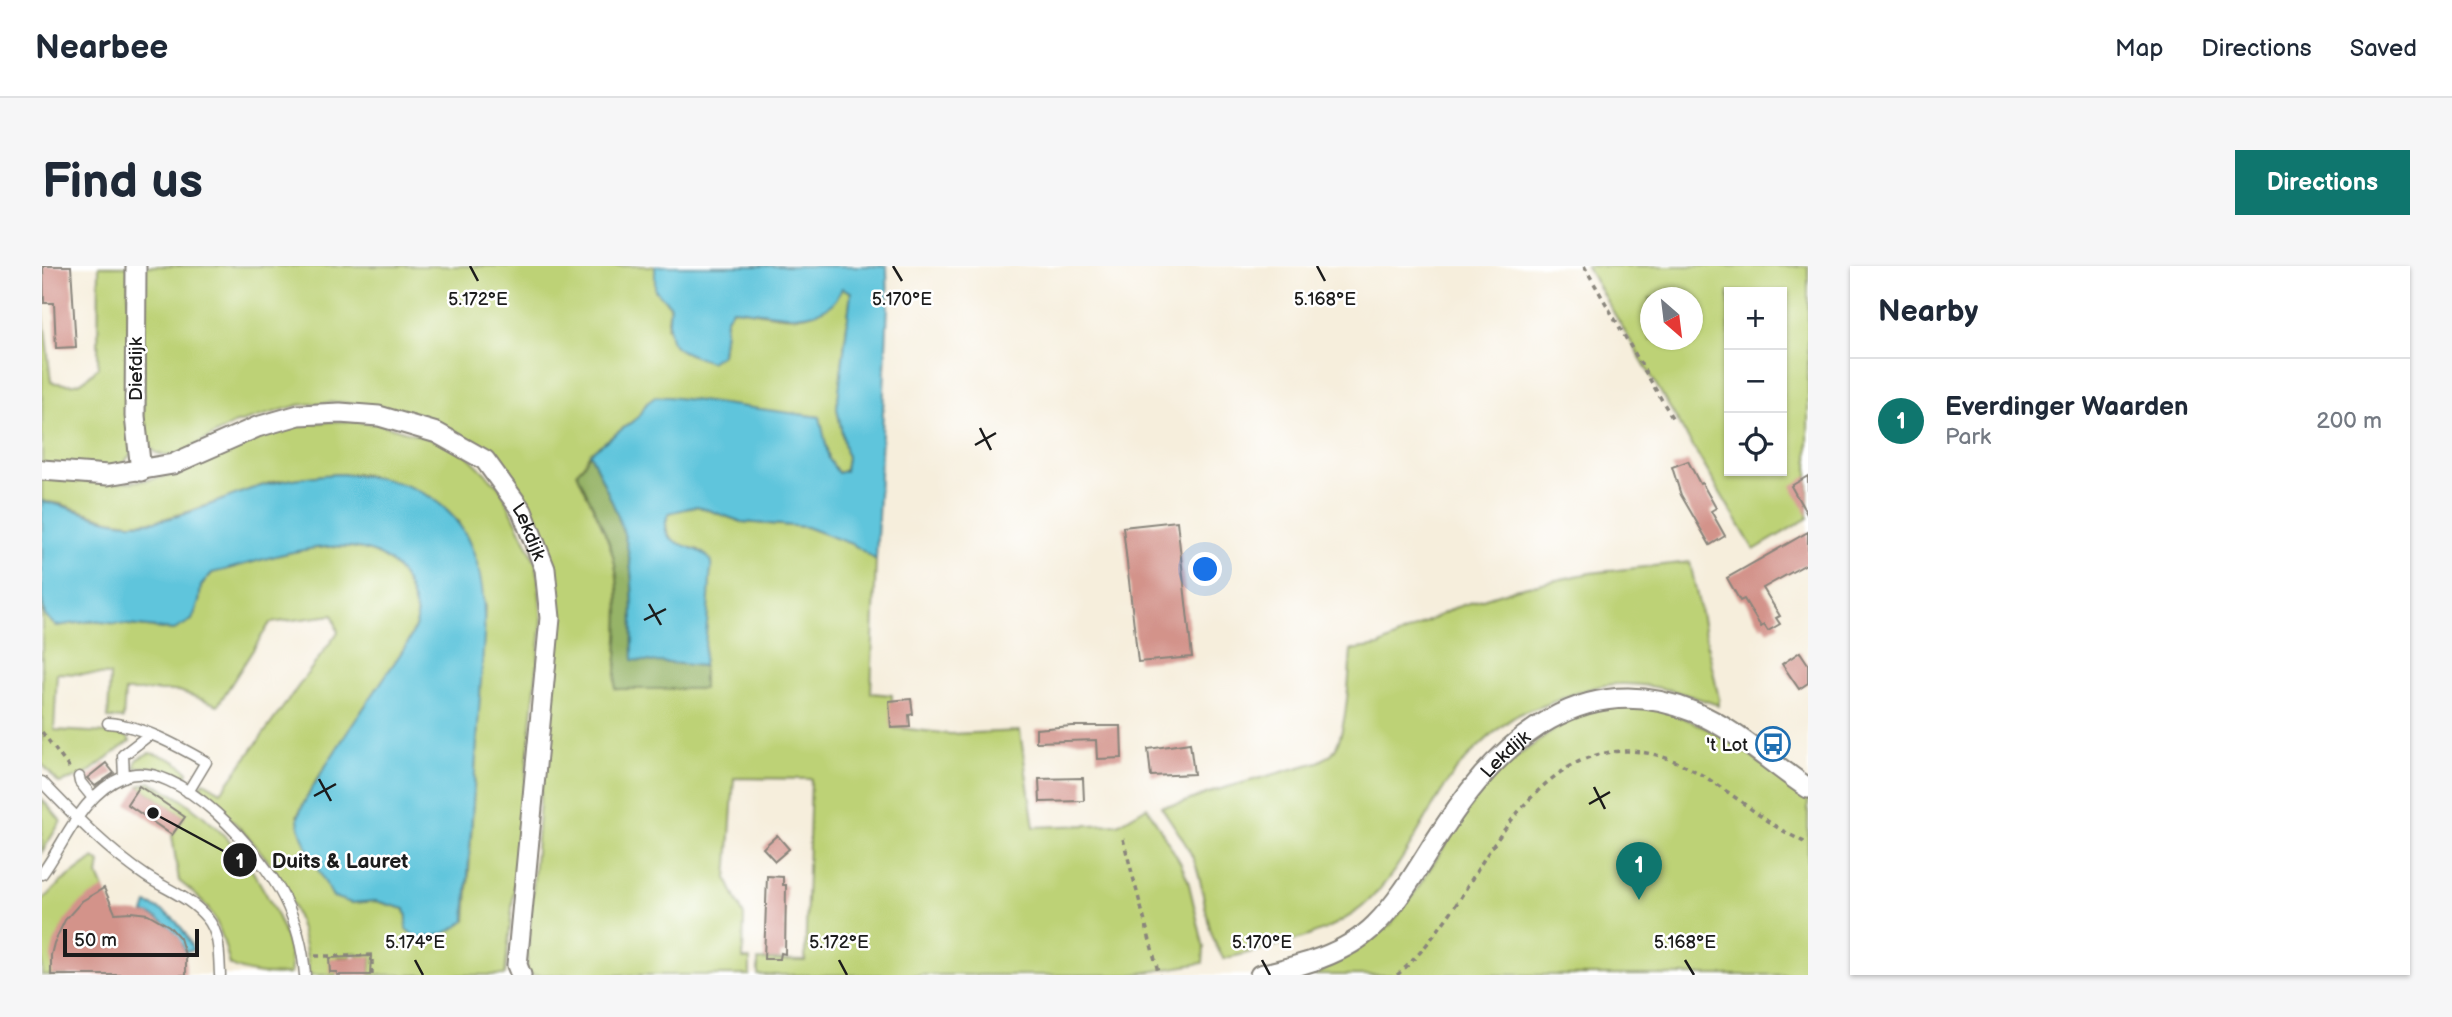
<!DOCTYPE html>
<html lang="en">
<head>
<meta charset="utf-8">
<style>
  body { margin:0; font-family:"Balsamiq Sans",sans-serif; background:#f6f6f7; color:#1f2937 }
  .controls { position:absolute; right:21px; top:21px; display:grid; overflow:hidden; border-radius:0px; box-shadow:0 2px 5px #0004 }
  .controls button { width:63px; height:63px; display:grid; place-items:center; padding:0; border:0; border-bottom:2px solid #e0e1e3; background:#fff; color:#1f2937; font:35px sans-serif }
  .compass { position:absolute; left:1598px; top:21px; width:63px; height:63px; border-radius:50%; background:#fff; box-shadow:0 2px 5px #0004; rotate:152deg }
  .scale { position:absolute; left:21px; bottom:18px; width:136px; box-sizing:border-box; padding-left:7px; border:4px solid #1c1c1c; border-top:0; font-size:19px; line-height:24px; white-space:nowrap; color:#1c1c1c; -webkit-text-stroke:5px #fff; paint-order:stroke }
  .you { position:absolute; left:1164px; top:304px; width:24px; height:24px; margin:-18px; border:5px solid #fff; border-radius:50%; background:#1a73e8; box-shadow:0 0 0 10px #1a73e833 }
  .badge { display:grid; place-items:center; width:46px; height:46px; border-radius:50%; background:#0f766e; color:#fff; font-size:23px; font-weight:700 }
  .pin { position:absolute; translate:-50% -58px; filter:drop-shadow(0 2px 4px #0008) }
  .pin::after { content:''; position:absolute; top:37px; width:24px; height:21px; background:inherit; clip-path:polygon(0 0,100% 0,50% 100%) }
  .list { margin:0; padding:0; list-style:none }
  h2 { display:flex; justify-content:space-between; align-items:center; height:91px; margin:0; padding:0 28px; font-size:30px }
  h2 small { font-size:23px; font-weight:400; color:#747a83 }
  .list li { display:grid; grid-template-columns:46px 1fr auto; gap:21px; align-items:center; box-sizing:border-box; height:126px; padding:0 28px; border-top:2px solid #e0e1e3 }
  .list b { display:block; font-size:26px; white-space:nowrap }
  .list p { margin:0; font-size:23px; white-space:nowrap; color:#747a83 }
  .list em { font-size:23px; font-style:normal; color:#747a83 }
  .icon { flex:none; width:38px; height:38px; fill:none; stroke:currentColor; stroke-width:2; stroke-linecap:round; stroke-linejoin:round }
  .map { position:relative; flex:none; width:1766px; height:709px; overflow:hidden; border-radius:0px }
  header { display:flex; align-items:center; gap:42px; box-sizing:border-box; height:98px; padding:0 35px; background:#fff; border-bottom:2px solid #e0e1e3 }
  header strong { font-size:33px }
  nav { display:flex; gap:38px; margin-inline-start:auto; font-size:24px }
  .intro { display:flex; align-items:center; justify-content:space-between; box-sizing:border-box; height:168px; padding:0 42px }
  h1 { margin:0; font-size:49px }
  .button { padding:18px 32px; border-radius:0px; background:#0f766e; color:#fff; font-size:24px; font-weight:700 }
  main { display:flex; gap:42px; padding:0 42px }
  aside { flex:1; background:#fff; border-radius:0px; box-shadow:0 2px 5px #0004 }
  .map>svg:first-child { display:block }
  .green { fill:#bdd276; stroke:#6c7749; stroke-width:2; fill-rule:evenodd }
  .forest { fill:#96b467; stroke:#596842; stroke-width:2 }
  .water { fill:#5fc5dc; stroke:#3e707c; stroke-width:2 }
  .building { fill:#d3938a }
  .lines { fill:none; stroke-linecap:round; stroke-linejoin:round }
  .lane-casing { stroke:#89857c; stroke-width:13 }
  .street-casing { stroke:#89857c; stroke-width:23 }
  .path { stroke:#89857c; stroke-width:3.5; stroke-dasharray:5 5; stroke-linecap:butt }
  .lane { stroke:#fff; stroke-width:10 }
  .street { stroke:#fff; stroke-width:19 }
  .ticks { fill:none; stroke:#1c1c1c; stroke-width:2.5 }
  .labels { text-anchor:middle; stroke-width:5; stroke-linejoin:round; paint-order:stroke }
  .street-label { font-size:19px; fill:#1c1c1c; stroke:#fff }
  .poi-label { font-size:19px; fill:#1c1c1c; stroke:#fff; text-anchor:end }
  .ticks-label { font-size:18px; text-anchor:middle; fill:#1c1c1c; stroke:#fff; stroke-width:5; stroke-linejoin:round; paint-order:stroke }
  .leader { fill:none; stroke:#1c1c1c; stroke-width:2.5 }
  .callout-dot { fill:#1c1c1c; stroke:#fff; stroke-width:2.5 }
  .mark-label { font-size:21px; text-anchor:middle; font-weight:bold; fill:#fff }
  .callout-label { font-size:21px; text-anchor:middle; font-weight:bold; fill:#1c1c1c; stroke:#fff; stroke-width:5; stroke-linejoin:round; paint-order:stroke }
</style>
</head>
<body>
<header>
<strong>Nearbee</strong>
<nav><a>Map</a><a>Directions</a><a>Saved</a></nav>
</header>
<div class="intro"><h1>Find us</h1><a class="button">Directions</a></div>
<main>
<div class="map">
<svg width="1766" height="709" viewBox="0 0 1766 709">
  <rect width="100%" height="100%" fill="#fff"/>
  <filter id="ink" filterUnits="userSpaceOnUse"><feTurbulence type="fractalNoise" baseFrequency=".0143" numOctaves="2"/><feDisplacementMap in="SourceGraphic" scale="14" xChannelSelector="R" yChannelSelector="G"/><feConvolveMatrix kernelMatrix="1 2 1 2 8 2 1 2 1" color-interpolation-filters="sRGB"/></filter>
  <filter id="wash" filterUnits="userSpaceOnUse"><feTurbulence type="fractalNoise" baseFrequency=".00686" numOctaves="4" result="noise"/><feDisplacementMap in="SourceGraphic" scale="28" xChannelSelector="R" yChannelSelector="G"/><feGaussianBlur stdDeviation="1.57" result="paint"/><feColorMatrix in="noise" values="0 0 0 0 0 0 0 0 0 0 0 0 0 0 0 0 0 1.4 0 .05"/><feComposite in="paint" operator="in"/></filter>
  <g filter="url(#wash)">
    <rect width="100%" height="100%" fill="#f6eedc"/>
    <path class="green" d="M57,0H86L89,188L80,199L66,204L0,197V37L9,116C34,120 38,121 56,101Z
      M101,0H613V24L628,39L625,62L680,88L684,54L690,43C718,44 749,58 777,45C785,41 793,29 800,22L809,26L795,142L805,192L803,205L796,207L787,193L777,151L614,131L605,137L595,152L548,187L541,200L535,206C546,233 562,258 570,286C582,326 575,382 573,423H661V400L669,297C665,293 661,287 657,284C652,282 645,281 640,280C626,275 621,260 626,247L655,240L700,256L764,261L813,279L834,294L829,427L850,429V461L908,468L978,465L992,561L1076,558L1105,541L1138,596L1146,614L1162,682L1161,697L1088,709H716V694L763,695L769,513L692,512L685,613L702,650L701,693H708V709H487L484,706L499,523L516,367L507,286L486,235L471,211L448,187L413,165L382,152L327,139L295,136L257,139L192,158L138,188L124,190L114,187L105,178L101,165Z
      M1544,0H1766V252L1712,284ZM1687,26H1740V205H1687ZM1608,32H1650V74H1608Z
      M302,155L338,158L399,176L425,189L459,223L495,299L500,355L463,709H328L329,691H316L315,687H309V691H296L295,709H267C260,624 218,576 156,523L162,516L179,526L296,366L291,349L228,357L176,439L137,425H83L81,453L66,452L68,409L15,407L12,464L65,467L66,462L81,464L88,475L43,509L17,517L0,498V332L3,350L14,360L50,355L132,364L157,336L159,320L170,307C224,295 333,248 365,318C369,328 376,344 375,355C374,361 369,369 367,375L274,515L255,550L309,637L334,635L363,643L365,651L424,655L443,340L416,255L385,229L321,208H294L230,216L149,245L114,255L89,257L67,254L19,238L0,235V212C45,215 90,222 134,207C161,198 185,180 212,170C241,159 271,156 302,155Z
      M1648,296L1677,433L1676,439C1644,428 1612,417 1578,418C1553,418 1529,429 1506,438C1497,442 1486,444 1476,449C1459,458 1422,493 1410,510C1380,552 1360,607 1320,641C1283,672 1227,681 1182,693C1164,668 1164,635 1156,606C1149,581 1132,561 1119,540L1140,537L1175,524L1276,496C1281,493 1287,491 1290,487C1305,471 1307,407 1309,384L1337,380L1412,342L1472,323L1548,307Z
      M1569,440L1621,442L1681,470L1766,532V709H1274L1316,683L1349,658L1371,629L1433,533L1460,501L1518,460L1550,444Z
      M107,487C123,490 135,494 146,506L143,514C123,502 116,499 92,502L95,493Z
      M108,516C121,523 135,529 146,538C164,551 182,568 197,586C217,612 255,676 248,708C227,709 206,709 188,699C178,658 172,641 137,615L130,569L142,551L97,520Z
      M0,533L19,555L0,586Z
      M52,592L58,597L56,609L68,638L25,709H0V635L18,617Z"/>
    <path class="forest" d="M548,187C562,220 579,249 586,284C593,320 590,357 591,393L661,400V423H573C575,382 582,326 570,286C562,258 546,233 535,206L541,200Z"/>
    <path class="water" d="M613,0H845L846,40L834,294L812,279L764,261L700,256L655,240L627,247C609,286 664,275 669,297C670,301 668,308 668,313C667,342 664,371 661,400L591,394C590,357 593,320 586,284C579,249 562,220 548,187L595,152L605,137L613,131H627L778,151L787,193L796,207L803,205L805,192L795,142L809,26L800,22C784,66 724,44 690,43L684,54L680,88L668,96C629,81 624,83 628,39L613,24Z
      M294,208C403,210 446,264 442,370L423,655C408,667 394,672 375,672L364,663L365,651L363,643L334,635L309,637L291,631C281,612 257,573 256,553C255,535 351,400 367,375C369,369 374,361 375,355C376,344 369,328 365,318C333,248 225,295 170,307L159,320L157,336L150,354L132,364L50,355L14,360L3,350L0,332V235C30,240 59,257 89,257C131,258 171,236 209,223C237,214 265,210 294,208Z
      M105,638C129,646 142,660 151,684L143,686C135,666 123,653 102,647Z"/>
    <g id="blocks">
      <path class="building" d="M1,0H29L34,81L14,82L12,37H2Z
        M1646,195L1658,218L1660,217L1674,242L1669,245L1683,270L1668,279L1639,229L1630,201Z
        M1766,210V250L1749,220Z
        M1135,255L1150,391L1096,396L1081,261Z
        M1766,266V297L1721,322L1738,350L1734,352L1738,358L1726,365L1722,359L1719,361L1702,333L1698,335L1685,312Z
        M1758,386L1766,398V417L1757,423L1740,398Z
        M869,433L871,448L867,449L868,461L849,462L847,435Z
        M1030,460H1079L1080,492L1055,493L1054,474L994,476V463Z
        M1148,477L1152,508L1109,510L1106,483Z
        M64,497L72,507L53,520L45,512Z
        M1041,512L1042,535L998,536L997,513Z
        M97,520L143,551L130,569L85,538Z
        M735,569L747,583L733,595L721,582Z
        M725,610L741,611V619H744L743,688L739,687L738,693H722Z
        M62,622L73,647L89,646L106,648L127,660L138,672L144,692V709H9V689L12,677L23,654L40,635Z
        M329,690L328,709H295V706H288L287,692Z"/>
    </g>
  </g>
  <g filter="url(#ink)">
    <use href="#blocks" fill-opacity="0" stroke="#89857c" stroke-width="2"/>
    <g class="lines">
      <g class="lane-casing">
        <path id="lane" d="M66,457C98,459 136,480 164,496L146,526
          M37,511L38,516L51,532
          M82,511L81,489L107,469
          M0,516C32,549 65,584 104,610C125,624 148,631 165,652C178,667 177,690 178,709
          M0,608C24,575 40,528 81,511C136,489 221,589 242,632C254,656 261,682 263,709"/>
      </g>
      <g class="street-casing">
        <g id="street">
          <path d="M94,0L93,150L99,205"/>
          <path id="s1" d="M0,204L66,209L131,198L215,161L257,149L298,147L337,150L395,167L443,194L480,245L503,303L508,352L475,699L479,709"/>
          <path id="s2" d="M1218,709C1257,700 1303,689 1333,659C1362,630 1380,594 1403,560C1459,473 1543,401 1652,446C1694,463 1728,497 1766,522"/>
        </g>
      </g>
      <path class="path" d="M1542,0L1632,155
        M0,466L28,503
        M1081,573L1117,709
        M273,690H309
        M315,690L330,689V709
        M1355,709C1374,693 1389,674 1404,653C1421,630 1434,604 1450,581C1495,515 1550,461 1635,496C1667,510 1696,534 1724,554C1737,563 1752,571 1766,578"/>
      <use href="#lane" class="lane"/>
      <use href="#street" class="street"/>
    </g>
  </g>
  <path class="ticks" d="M428,0L436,15M851,0L860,15M1275,0L1283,15M938,162L949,184M933,179L954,167M607,338L619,359M602,354L624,343M277,513L289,535M1552,521L1563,543M272,530L294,518M1547,538L1568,526M373,694L381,709M797,694L805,709M1220,694L1228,709M1643,694L1652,709"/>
  <defs>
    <g id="bus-ring" transform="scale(1.75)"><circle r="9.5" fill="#fff" stroke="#1f6fb2" stroke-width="1.5"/><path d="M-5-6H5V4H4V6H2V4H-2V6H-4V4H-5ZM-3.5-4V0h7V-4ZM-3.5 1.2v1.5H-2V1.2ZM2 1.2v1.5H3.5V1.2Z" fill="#1f6fb2"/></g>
  </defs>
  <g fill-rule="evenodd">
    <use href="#bus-ring" x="1731" y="478"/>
  </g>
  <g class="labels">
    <g class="street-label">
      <text transform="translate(93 103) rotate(-90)" y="7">Diefdijk</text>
      <text dy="7" stroke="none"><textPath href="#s1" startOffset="548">Lekdijk</textPath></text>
      <text dy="7" stroke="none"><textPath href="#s2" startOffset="343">Lekdijk</textPath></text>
    </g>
    <g class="poi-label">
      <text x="1706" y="485">'t Lot</text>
    </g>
  </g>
  <g class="ticks-label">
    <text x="436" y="39">5.172°E</text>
    <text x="860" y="39">5.170°E</text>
    <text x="1283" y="39">5.168°E</text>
    <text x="373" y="682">5.174°E</text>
    <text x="797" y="682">5.172°E</text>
    <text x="1220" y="682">5.170°E</text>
    <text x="1643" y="682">5.168°E</text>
  </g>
  <path class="leader" d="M111 547L198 594"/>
  <g class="callout-dot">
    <circle cx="111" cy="547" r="7"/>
    <circle cx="198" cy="594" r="18"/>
  </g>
  <g class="mark-label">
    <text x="198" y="602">1</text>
  </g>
  <g class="callout-label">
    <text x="298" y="602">Duits &amp; Lauret</text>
  </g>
</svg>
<div class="controls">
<button>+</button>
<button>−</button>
<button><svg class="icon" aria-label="locate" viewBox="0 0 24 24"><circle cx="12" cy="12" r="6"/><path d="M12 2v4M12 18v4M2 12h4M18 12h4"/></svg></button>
</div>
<svg class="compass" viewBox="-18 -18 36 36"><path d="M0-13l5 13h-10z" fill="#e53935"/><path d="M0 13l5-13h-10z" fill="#747a83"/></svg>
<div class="scale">50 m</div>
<div class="you"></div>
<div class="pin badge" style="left:1597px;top:634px">1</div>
</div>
<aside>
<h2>Nearby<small></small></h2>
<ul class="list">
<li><span class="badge">1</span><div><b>Everdinger Waarden</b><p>Park</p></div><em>200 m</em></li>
</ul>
</aside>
</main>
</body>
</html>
